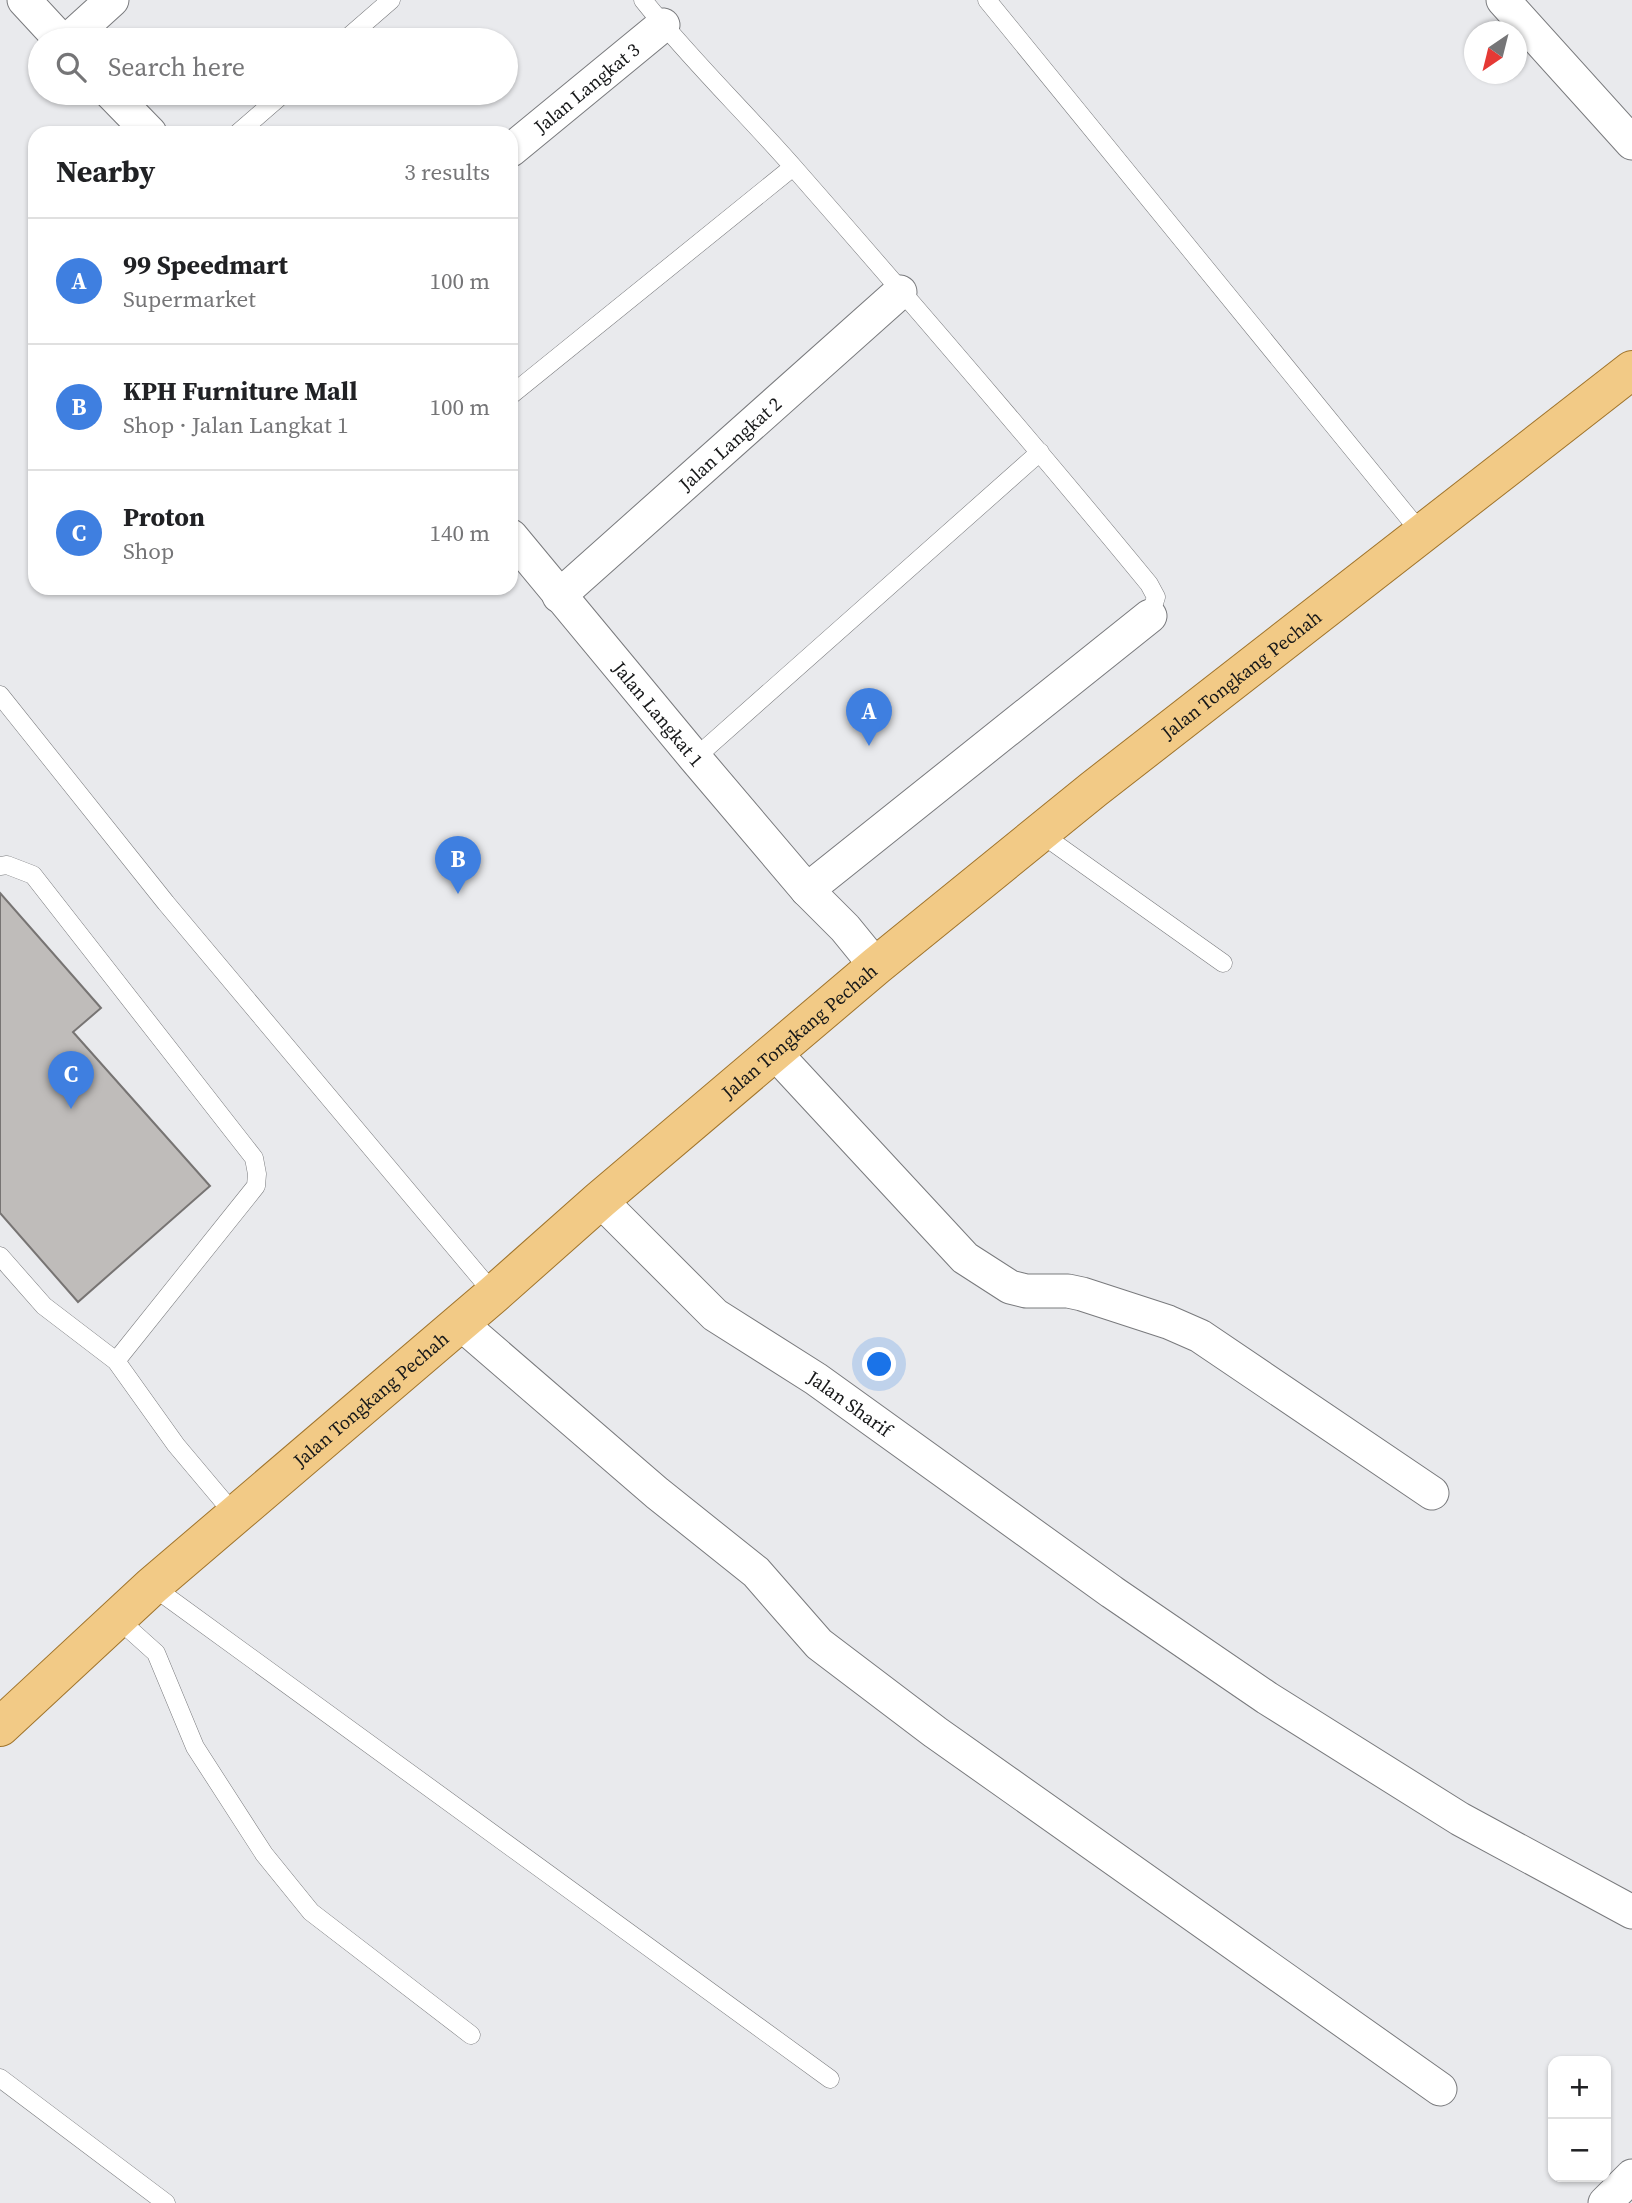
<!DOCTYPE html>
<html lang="en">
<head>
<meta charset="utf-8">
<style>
  body { margin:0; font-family:"Source Serif 4",serif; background:#f2f2f2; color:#202124 }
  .controls { position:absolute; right:21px; bottom:21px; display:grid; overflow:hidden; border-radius:14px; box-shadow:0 2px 5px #0004 }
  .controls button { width:63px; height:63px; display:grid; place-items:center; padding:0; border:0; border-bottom:2px solid #e0e0e0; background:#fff; color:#202124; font:35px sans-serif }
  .compass { position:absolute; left:1464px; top:21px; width:63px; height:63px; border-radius:50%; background:#fff; box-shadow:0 2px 5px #0004; rotate:215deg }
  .you { position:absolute; left:880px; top:1365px; width:24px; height:24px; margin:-18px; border:5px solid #fff; border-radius:50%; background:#1a73e8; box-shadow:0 0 0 10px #1a73e833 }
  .badge { display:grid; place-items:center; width:46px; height:46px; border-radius:50%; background:#0f766e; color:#fff; font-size:23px; font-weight:700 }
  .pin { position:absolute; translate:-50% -58px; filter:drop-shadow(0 2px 4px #0008) }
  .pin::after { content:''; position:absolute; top:37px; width:24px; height:21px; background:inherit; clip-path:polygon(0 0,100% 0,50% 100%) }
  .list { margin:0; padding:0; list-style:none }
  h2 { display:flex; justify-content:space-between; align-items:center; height:91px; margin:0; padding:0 28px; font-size:30px }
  h2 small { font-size:23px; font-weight:400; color:#757577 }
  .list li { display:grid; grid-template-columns:46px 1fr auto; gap:21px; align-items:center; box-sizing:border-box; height:126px; padding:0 28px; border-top:2px solid #e0e0e0 }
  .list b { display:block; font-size:26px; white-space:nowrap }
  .list p { margin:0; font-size:23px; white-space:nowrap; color:#757577 }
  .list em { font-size:23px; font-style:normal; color:#757577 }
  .icon { flex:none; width:38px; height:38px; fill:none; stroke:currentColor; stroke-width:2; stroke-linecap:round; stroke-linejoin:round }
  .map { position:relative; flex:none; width:1632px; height:2203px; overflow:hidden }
  .search { position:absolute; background:#fff; box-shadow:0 2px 5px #0004; left:28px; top:28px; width:490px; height:77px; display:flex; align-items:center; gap:18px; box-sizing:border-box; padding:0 24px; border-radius:38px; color:#757577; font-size:26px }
  .panel { position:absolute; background:#fff; box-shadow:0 2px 5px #0004; left:28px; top:126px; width:490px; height:469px; border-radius:21px }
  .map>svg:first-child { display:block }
  .building { fill:#bfbcba; stroke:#777473; stroke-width:2 }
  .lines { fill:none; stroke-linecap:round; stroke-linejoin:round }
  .service-casing { stroke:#797a7d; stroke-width:19 }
  .minor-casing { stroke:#797a7d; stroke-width:35 }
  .primary-casing { stroke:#a0742b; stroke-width:40 }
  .service { stroke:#fff; stroke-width:18 }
  .minor { stroke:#fff; stroke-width:33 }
  .primary { stroke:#f2ca86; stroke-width:38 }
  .labels { text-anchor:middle; stroke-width:6; stroke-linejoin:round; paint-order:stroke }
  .street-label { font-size:19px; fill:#171819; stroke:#e9eaed }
</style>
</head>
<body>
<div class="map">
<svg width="1632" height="2203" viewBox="0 0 1632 2203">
  <rect width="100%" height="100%" fill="#e9eaed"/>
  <path class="building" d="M0,893L101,1008L73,1032L210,1186L78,1302L0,1213Z"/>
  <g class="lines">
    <g class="service-casing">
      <path id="service" d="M643,0C690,59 745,112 795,169C915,306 1034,444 1149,584L1156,597L1150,616
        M987,0L1422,534
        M345,40L391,0
        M238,133L284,93
        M511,395L793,167
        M0,695L166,903L494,1294
        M695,758L1040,452
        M1040,833L1223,963
        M0,866L7,865L33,875L254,1158L257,1174L256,1186L116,1361
        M0,1256L44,1306L116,1361L176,1445L234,1514
        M152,1586L830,2079
        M117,1618L156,1653L195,1747L264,1854L311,1912L471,2035
        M0,2078L166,2203"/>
    </g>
    <g class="minor-casing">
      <g id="minor">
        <path d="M24,0L61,40"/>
        <path d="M1503,0L1632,143"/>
        <path d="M68,40L112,0"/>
        <path d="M111,93L150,133"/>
        <path id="s1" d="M511,150L663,25"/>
        <path id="s2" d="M511,536L695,758L807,890L845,928L876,966"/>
        <path id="s3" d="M559,596L900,292"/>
        <path d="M807,890L1150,616"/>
        <path d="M775,1053L965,1258L1010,1287L1026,1291H1068L1082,1294L1168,1322L1200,1336L1432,1493"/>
        <path id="s4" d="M600,1200L715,1315L816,1379L1112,1592L1267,1698L1460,1819L1632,1912"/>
        <path d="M460,1323L657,1493L756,1572L819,1644L935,1732L1440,2089"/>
        <path d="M1605,2203L1632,2176"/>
      </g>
    </g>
    <g class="primary-casing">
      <g id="primary">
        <path id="s5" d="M0,1727L152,1586L494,1294L600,1200L876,966L1094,789L1632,370"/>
      </g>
    </g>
    <use href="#service" class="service"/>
    <use href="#minor" class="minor"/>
    <use href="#primary" class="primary"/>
  </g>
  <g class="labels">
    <g class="street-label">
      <text dy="7" stroke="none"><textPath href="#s1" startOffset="98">Jalan Langkat 3</textPath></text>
      <text dy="7" stroke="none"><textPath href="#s3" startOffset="229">Jalan Langkat 2</textPath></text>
      <text dy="7" stroke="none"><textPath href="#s5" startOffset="1628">Jalan Tongkang Pechah</textPath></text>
      <text dy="7" stroke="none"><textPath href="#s2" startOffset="231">Jalan Langkat 1</textPath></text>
      <text dy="7" stroke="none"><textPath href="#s5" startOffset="1060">Jalan Tongkang Pechah</textPath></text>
      <text dy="7" stroke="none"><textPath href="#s5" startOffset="495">Jalan Tongkang Pechah</textPath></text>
      <text dy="7" stroke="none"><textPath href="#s4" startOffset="324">Jalan Sharif</textPath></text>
    </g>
  </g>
</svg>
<div class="controls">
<button>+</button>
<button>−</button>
</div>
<svg class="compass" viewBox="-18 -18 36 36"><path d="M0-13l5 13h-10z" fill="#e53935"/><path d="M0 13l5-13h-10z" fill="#757577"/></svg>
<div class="you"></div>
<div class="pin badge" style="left:869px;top:746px;background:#3f7fe0">A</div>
<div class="pin badge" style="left:458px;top:894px;background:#3f7fe0">B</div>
<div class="pin badge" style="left:71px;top:1109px;background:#3f7fe0">C</div>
<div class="search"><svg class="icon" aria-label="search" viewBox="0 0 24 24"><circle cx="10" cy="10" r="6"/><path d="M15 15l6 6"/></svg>Search here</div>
<section class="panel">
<h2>Nearby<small>3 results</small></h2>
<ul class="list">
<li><span class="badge" style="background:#3f7fe0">A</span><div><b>99 Speedmart</b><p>Supermarket</p></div><em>100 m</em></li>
<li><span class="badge" style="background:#3f7fe0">B</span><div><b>KPH Furniture Mall</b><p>Shop · Jalan Langkat 1</p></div><em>100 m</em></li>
<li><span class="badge" style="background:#3f7fe0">C</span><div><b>Proton</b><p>Shop</p></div><em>140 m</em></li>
</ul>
</section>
</div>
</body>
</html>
